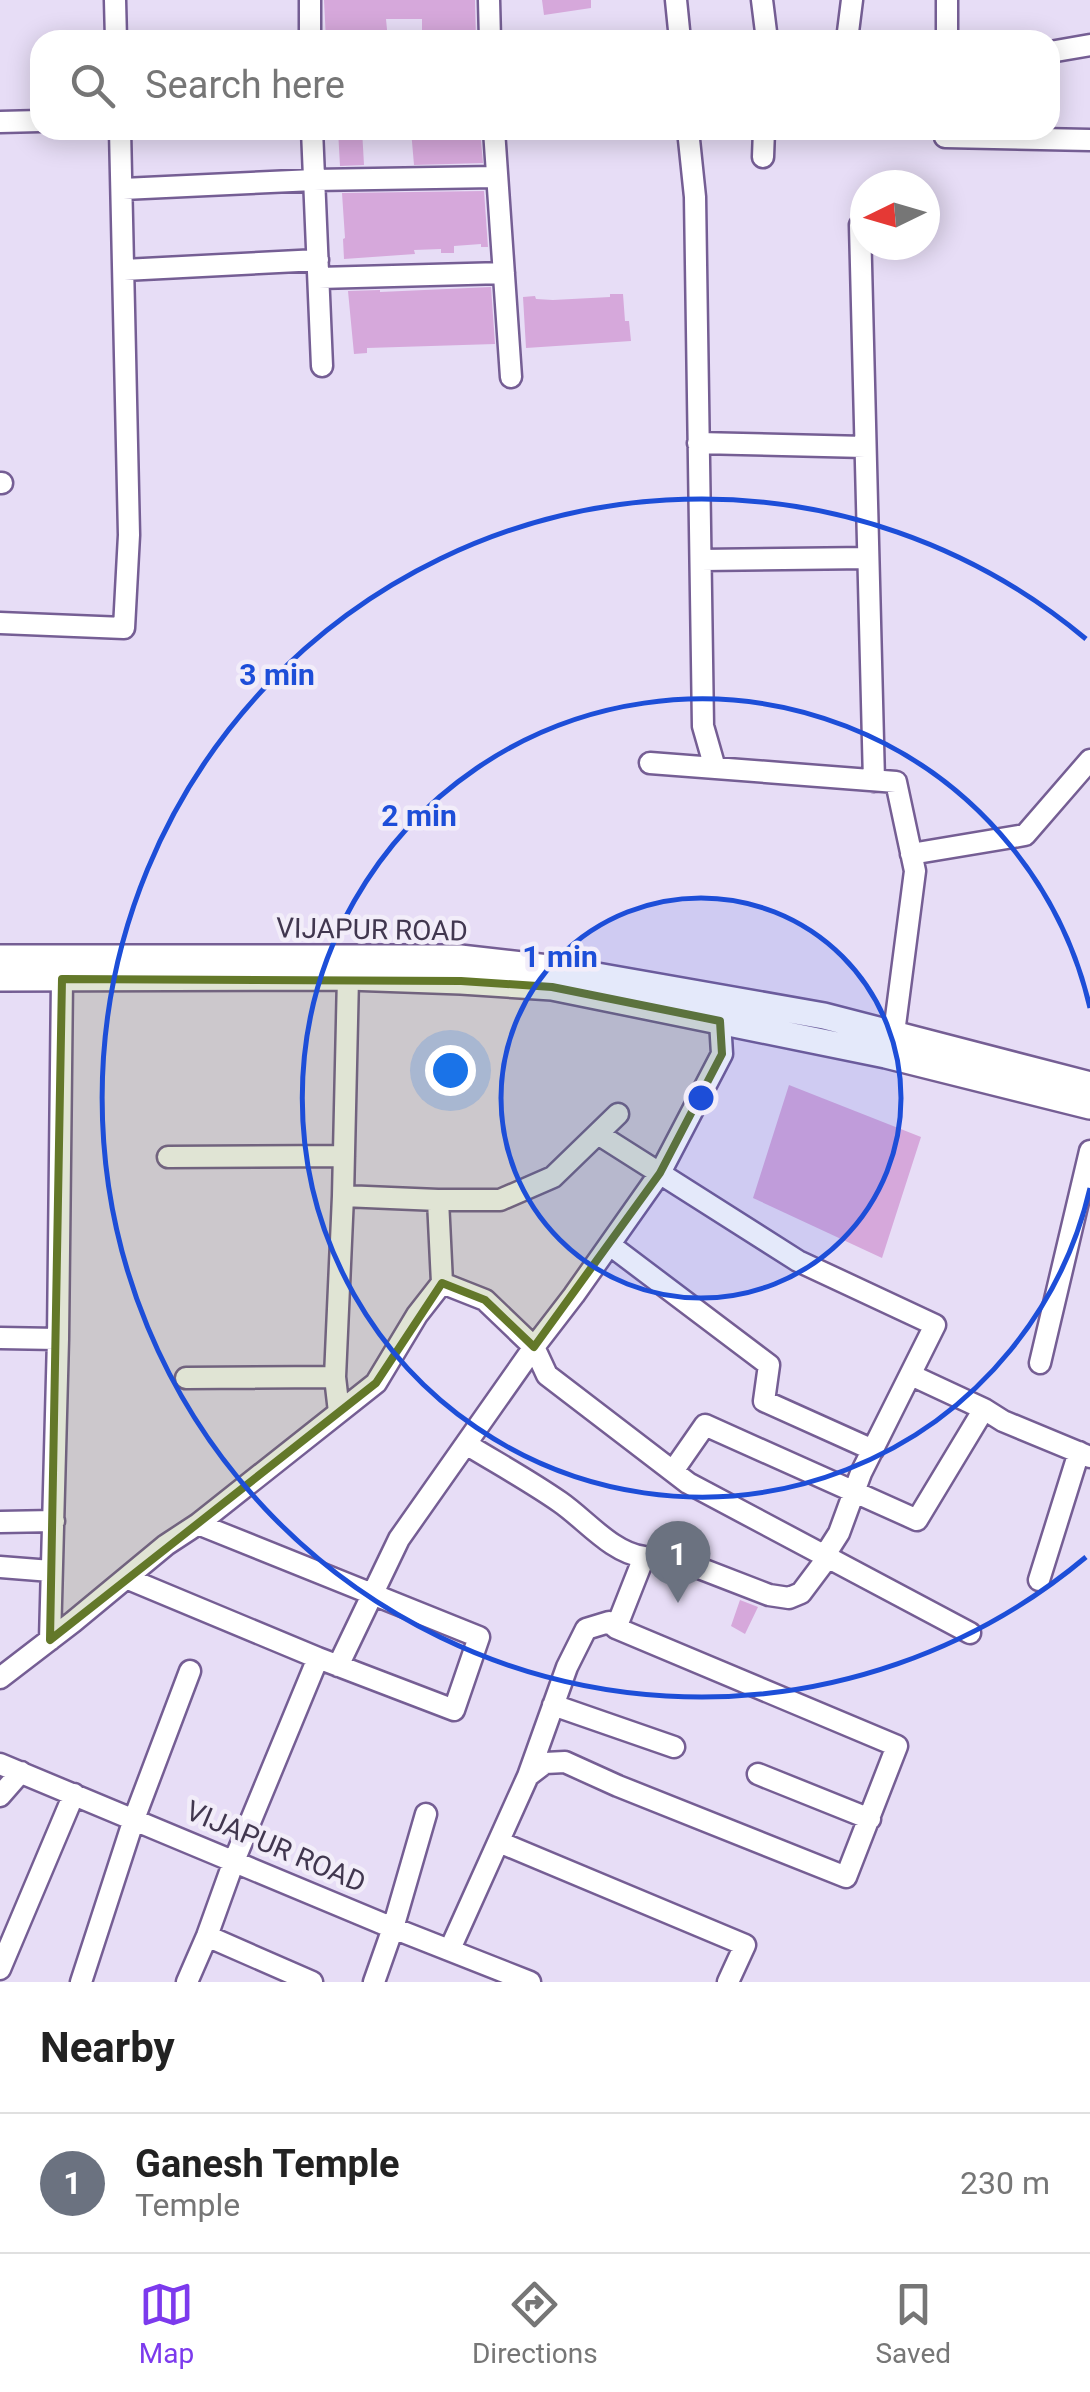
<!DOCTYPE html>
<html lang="en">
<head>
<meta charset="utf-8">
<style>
  body { margin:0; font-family:Roboto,sans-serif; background:#f2f2f2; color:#222 }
  .compass { position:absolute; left:850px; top:170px; width:90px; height:90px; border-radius:50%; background:#fff; box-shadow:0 5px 25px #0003; rotate:265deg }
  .you { position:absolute; left:450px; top:1070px; width:35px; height:35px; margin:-25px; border:8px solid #fff; border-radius:50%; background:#1a73e8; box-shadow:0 0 0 15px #1a73e833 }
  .badge { display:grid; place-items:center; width:65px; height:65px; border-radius:50%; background:#7c3aed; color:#fff; font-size:32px; font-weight:700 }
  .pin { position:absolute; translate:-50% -82px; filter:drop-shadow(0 2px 5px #0008) }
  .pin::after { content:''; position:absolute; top:52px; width:35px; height:30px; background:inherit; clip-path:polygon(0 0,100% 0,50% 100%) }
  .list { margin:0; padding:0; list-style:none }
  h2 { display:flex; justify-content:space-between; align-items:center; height:130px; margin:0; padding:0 40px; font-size:42px }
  h2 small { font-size:32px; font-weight:400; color:#767676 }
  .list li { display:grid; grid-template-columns:65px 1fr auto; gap:30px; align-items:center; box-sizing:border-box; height:140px; padding:0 40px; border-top:2px solid #e0e0e0 }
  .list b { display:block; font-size:38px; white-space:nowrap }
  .list p { margin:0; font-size:32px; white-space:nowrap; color:#767676 }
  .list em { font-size:32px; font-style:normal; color:#767676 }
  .icon { flex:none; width:55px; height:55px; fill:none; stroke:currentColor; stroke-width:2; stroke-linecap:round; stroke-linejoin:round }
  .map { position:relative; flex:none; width:1090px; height:1982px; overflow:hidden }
  .search { position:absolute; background:#fff; box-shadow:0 5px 25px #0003; left:30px; right:30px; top:30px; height:110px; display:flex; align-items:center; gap:25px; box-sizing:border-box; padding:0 35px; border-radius:30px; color:#767676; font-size:38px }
  .sheet { height:270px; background:#fff }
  nav { display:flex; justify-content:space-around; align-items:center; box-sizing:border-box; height:140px; border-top:2px solid #e0e0e0; background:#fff; font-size:28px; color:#767676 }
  nav a { display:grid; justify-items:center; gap:5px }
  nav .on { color:#7c3aed }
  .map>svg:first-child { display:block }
  .building { fill:#d6a8db }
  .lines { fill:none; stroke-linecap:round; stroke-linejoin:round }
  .minor-casing { stroke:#755e94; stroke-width:25 }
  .major-casing { stroke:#755e94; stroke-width:30 }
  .minor { stroke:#fff; stroke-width:20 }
  .major { stroke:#fff; stroke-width:25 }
  .marked { fill:#637829; fill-opacity:0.2; stroke:#637829; stroke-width:8; stroke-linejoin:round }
  .ring { fill:none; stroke:#1d4ed8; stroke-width:5 }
  .labels { text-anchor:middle; stroke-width:9; stroke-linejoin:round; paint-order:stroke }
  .street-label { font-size:28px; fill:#41374f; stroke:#f2edf9 }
  .centre { fill:#1d4ed8; stroke:#f2edf9; stroke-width:5 }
  .ring-label { font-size:30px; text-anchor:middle; font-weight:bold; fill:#1d4ed8; stroke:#f2edf9; stroke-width:9; stroke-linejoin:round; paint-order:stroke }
</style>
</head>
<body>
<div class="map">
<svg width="1090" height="1982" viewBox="0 0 1090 1982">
  <rect width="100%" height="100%" fill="#e7ddf6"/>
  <path class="building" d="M324,0H475L476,40H422V19H386L388,40H326Z
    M542,0H591V8L544,15Z
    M338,130H362L364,165L340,166Z
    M411,130H480L483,163L414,165Z
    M484,191L488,247H481V244L454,246V253H441V249L414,250L415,254L344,259L343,239L345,238L342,193Z
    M491,287L495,344L367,348V353L354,354L348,291L380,290V292Z
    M610,294H623L625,321H629L631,341L526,348L523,297L535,296L536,299L553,300L610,297Z
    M789,1085L921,1137L882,1258L753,1198Z
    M740,1600L758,1607L745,1634L731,1626Z"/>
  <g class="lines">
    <g class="minor-casing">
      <path id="minor" d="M115,0L116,40
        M310,0V40
        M489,0L490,40
        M676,0L680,40
        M762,0L767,40
        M847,40L852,0
        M947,40V0
        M1050,52L1090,45
        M0,122L40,121
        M312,130L322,366
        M494,130L511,377
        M688,130L695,197L703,726L715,768
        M945,130V137L1090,140
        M763,157L764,130
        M123,189L314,180L495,177
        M860,225L874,781
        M124,270L318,260
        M319,278L504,273
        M698,443L865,447
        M0,483H2
        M701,560L868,558
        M0,623L124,628L129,535L120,130
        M650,763L896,782L915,871L894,1033
        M911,854L1025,835L1090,760
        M598,1134L798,1261L935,1325L861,1473L839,1533L825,1555L822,1565L801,1593L789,1598L769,1595L681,1561L644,1557L616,1628
        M168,1157L344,1156
        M343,1196L438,1200
        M610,1245L769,1365L764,1401L873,1450
        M442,1283L485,1300L534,1347L547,1375L688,1483L970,1633
        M0,1338L58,1339
        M1040,1363L1090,1151
        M911,1375L984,1409
        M186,1378L335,1377
        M339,1412L335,1377L343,1196L348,977
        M466,1444C497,1463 530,1481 560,1502C586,1520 612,1553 644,1557
        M673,1471L705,1425L917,1520L984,1409L1003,1421L1090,1457
        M0,1522L54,1521
        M0,1567L51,1571
        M126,1578L318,1658L454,1710L479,1637L198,1524
        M1039,1580L1079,1452
        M50,1640L58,1339L62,979
        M338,1666L399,1539L534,1347L574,1295L660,1173L722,1054L720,1021
        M0,1678L73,1622L166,1545L198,1524L376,1383L417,1315L442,1283L438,1200H500L553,1177L618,1114
        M553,1705L674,1747
        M0,1764L393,1928L530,1982
        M758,1774L870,1819
        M0,1796L21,1772
        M499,1842L745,1945L728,1982
        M207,1936L312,1982
        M450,1949L528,1776L545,1763L565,1762L618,1786L846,1877L897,1746L616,1628L609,1622L586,1629L567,1667L528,1776
        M0,1969L74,1794
        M81,1982L134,1819L190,1671
        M187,1982L207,1936L234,1861L318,1658
        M374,1982L393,1928L426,1814"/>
    </g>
    <g class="major-casing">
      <path id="major" d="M0,958H460L557,969L824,1016L1090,1085
        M0,978L348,977L461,981L552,987L886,1055L1090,1106"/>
    </g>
    <use href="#minor" class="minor"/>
    <use href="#major" class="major"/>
  </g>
  <path class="marked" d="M62,979L461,981L552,987L720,1021L722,1054L660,1173L534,1347L485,1300L442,1283L376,1383L50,1640Z"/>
  <circle cx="701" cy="1098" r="200" fill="#1d4ed8" fill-opacity=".12"/>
  <g class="ring">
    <circle cx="701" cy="1098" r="200"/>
    <path d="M1090 1188A399 399 0 1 1 1090 1008"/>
    <path d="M1086 1557A599 599 0 1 1 1086 639"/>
  </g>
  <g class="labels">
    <g class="street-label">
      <text transform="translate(372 929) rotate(1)" y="10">VIJAPUR ROAD</text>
      <text transform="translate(276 1846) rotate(23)" y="10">VIJAPUR ROAD</text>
    </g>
  </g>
  <circle cx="701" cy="1098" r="15" class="centre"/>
  <g class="ring-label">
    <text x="277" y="685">3 min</text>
    <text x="419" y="826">2 min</text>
    <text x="560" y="967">1 min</text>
  </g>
</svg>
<svg class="compass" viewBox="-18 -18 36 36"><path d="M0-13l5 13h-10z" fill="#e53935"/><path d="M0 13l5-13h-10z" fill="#767676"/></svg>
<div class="you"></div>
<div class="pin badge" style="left:678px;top:1603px;background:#6b7280">1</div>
<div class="search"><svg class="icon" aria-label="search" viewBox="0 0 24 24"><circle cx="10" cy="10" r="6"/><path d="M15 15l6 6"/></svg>Search here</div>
</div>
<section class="sheet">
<h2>Nearby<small></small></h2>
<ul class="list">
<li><span class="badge" style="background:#6b7280">1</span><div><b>Ganesh Temple</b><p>Temple</p></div><em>230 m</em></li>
</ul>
</section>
<nav>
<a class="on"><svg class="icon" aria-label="map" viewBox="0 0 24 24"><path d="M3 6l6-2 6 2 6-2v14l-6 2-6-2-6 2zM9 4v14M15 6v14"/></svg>Map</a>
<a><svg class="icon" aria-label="directions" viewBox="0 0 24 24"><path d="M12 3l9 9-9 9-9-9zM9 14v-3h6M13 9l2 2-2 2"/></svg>Directions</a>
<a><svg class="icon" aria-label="saved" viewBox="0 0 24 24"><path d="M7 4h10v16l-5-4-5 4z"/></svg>Saved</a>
</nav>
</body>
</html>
